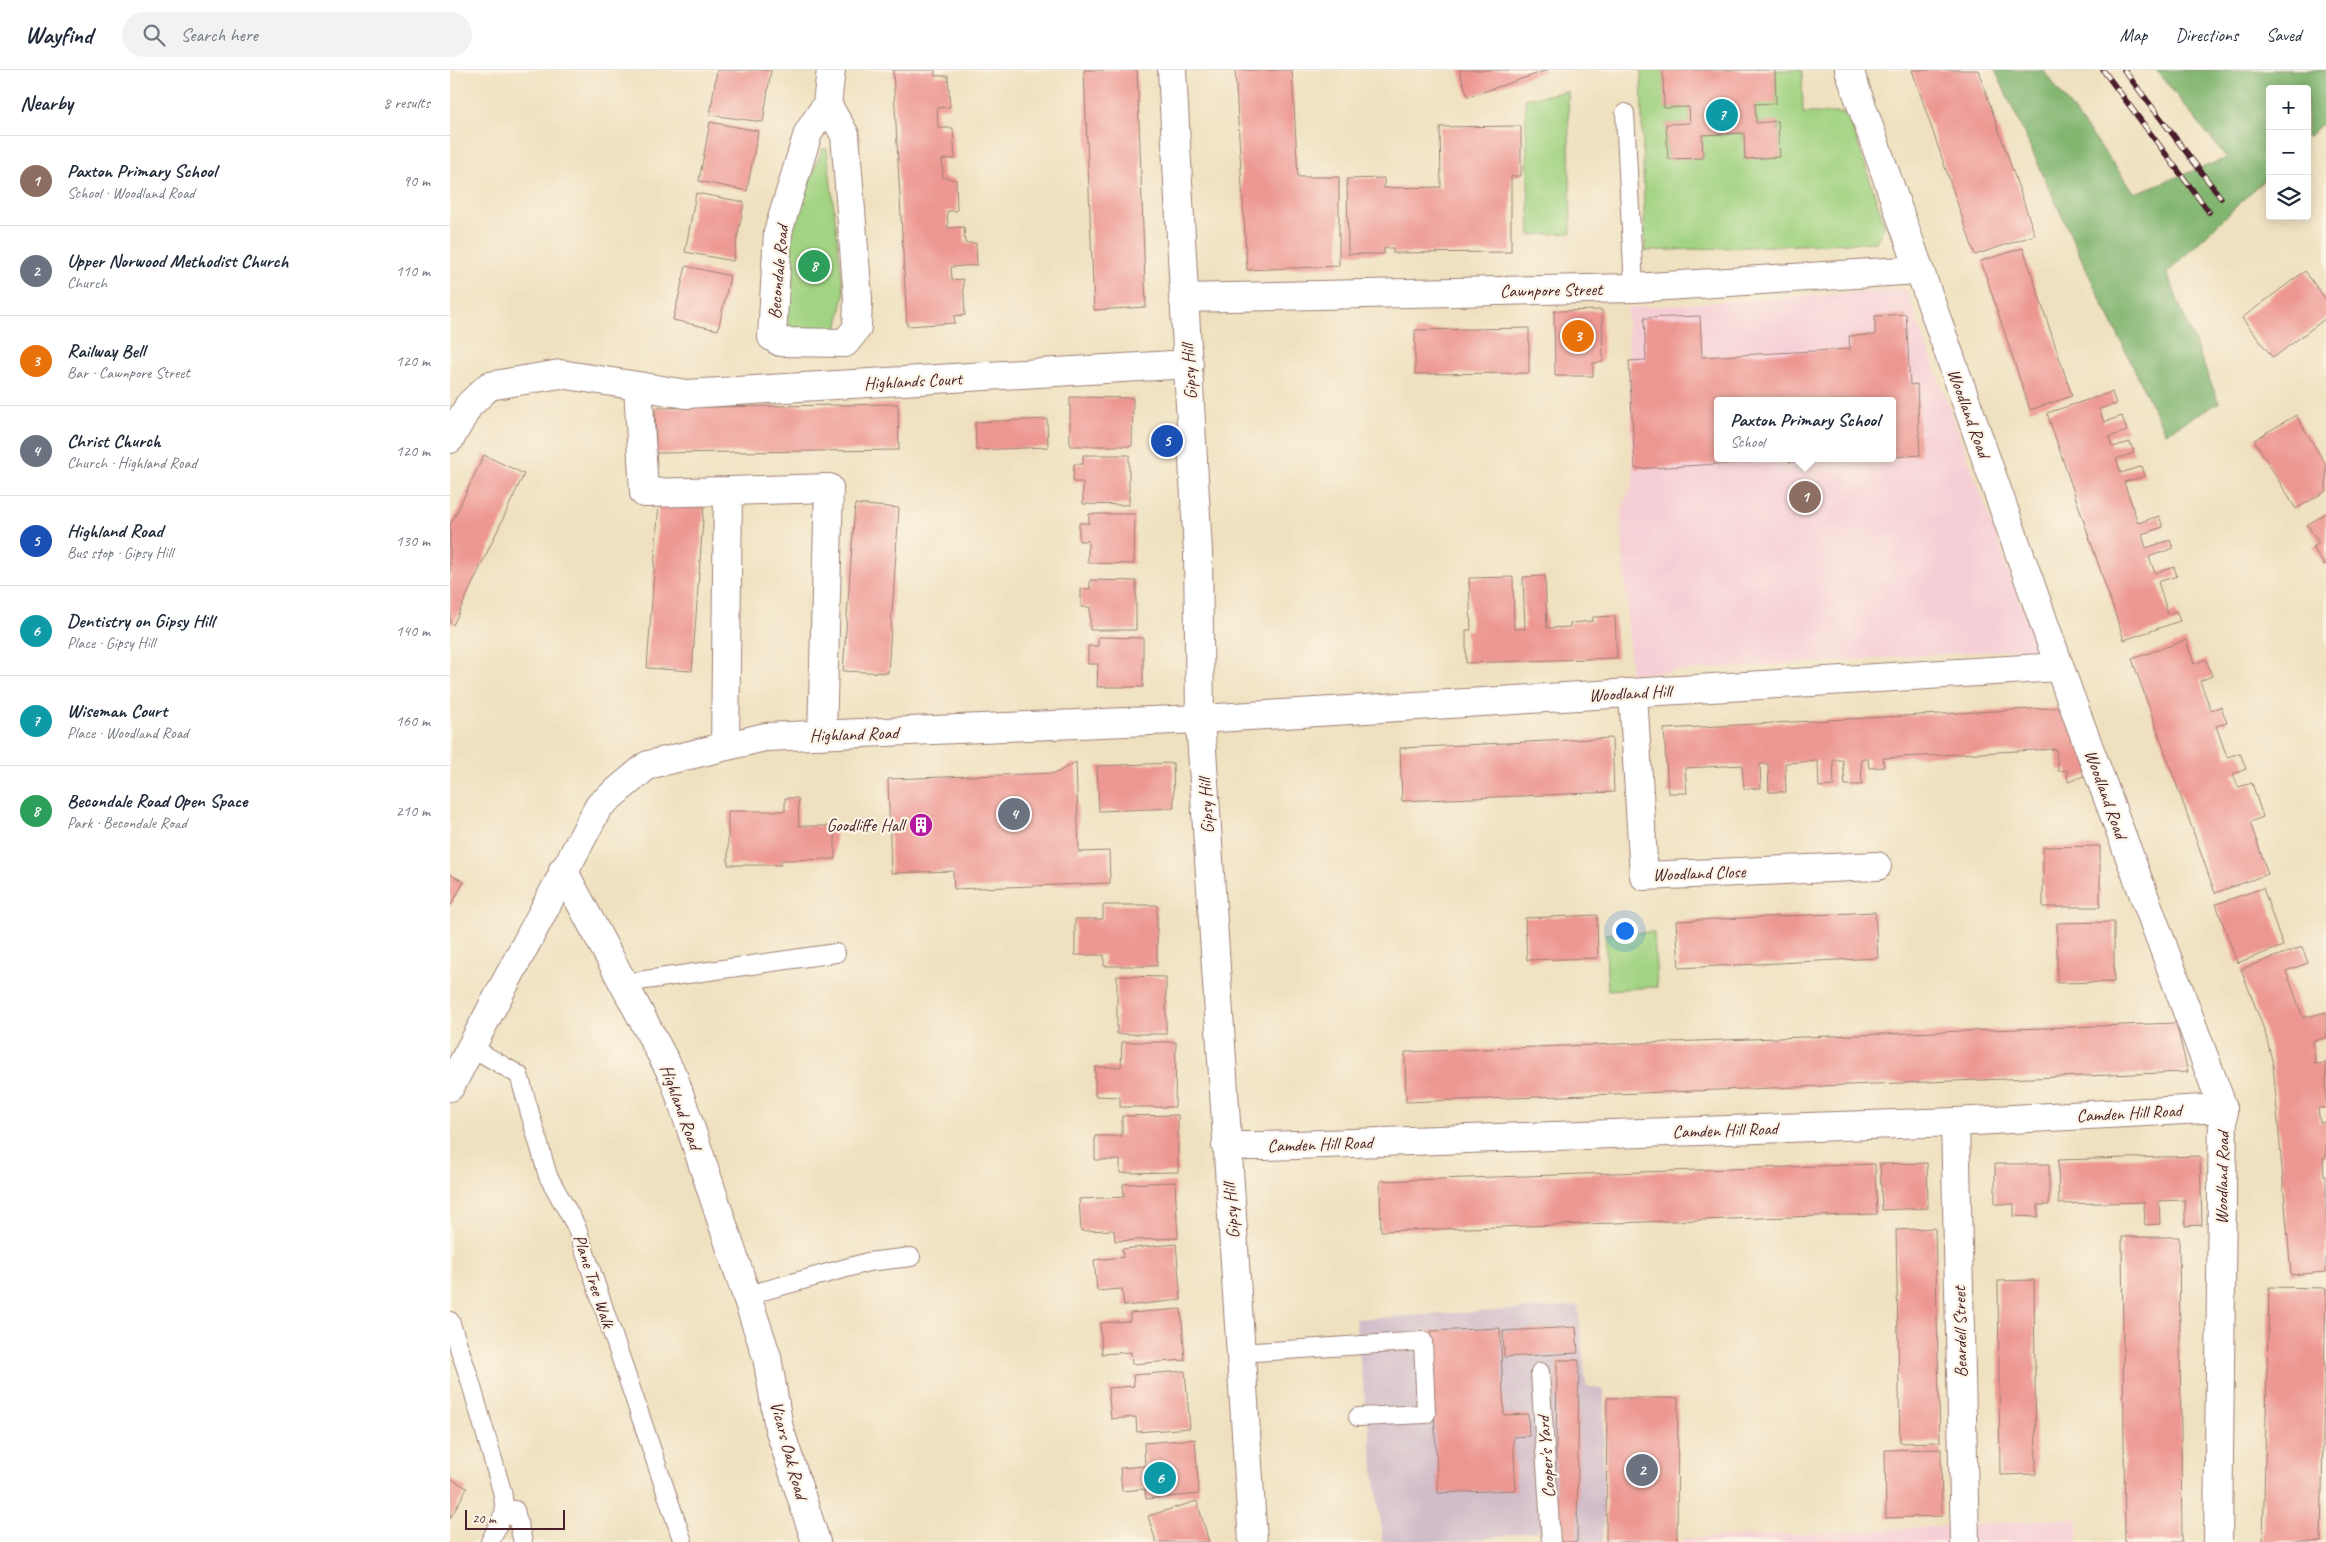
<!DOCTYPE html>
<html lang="en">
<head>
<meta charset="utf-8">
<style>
  body { margin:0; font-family:Caveat,sans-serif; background:#f2f2f3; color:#1f2937 }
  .controls { position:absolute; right:15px; top:15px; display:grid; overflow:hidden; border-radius:5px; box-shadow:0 2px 12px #0003 }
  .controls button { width:45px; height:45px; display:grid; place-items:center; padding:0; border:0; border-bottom:1px solid #e0e1e3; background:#fff; color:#1f2937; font:25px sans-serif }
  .scale { position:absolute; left:15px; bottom:12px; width:100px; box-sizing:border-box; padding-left:5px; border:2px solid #4a1f2b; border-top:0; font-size:14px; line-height:18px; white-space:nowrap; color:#4a1f2b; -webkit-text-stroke:4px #fcf5e5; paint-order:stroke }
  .you { position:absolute; left:1174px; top:860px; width:18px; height:18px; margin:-12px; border:4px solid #fff; border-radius:50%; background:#1a73e8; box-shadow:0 0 0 8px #1a73e833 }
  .badge { display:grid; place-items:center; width:32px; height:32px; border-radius:50%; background:#b5179e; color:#fff; font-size:16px; font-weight:700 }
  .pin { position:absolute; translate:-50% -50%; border:2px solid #fff; box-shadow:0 1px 5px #0006 }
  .popup { position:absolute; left:1264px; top:327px; width:182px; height:65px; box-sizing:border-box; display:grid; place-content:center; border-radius:5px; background:#fff; filter:drop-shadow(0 1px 4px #0005); font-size:16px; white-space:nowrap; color:#747a83 }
  .popup b { font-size:19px; color:#1f2937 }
  .popup::after { content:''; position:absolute; left:50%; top:100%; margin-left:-10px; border:10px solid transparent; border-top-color:#fff }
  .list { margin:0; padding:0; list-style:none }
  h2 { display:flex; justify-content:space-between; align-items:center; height:65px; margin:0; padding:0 20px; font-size:21px }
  h2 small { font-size:16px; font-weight:400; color:#747a83 }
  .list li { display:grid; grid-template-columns:32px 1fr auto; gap:15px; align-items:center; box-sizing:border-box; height:90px; padding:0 20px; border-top:1px solid #e0e1e3 }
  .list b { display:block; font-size:19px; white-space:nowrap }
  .list p { margin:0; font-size:16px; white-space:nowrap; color:#747a83 }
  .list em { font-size:16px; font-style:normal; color:#747a83 }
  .icon { flex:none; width:28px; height:28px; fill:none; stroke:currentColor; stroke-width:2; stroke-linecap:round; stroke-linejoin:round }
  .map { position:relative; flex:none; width:1876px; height:1472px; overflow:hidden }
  header { display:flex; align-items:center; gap:30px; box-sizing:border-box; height:70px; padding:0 25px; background:#fff; border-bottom:1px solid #e0e1e3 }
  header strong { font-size:24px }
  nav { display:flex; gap:28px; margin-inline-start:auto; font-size:18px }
  .search { width:350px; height:45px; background:#f2f2f3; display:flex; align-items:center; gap:12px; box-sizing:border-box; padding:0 18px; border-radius:28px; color:#747a83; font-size:19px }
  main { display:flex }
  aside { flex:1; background:#fff }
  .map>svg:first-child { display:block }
  .built { fill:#f6cfd6; fill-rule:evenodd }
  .industrial { fill:#d1bdc9 }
  .green { fill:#a2d382; stroke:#767956 }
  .forest { fill:#81b570; stroke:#666a4e }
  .building { fill:#ed9792 }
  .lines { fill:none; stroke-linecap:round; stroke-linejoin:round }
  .lane-casing { stroke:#9c8076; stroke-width:20 }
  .street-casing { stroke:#9c8076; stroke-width:30 }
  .secondary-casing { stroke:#9c8076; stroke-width:30 }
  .lane { stroke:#fff; stroke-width:18 }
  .street { stroke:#fff; stroke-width:28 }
  .secondary { stroke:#fff; stroke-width:28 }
  .rail-casing { stroke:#4a1f2b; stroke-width:5.5 }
  .rail { stroke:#fcf5e5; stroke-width:4; stroke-dasharray:11; stroke-linecap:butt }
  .labels { text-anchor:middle; stroke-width:4.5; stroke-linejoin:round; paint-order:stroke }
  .street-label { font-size:18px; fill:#4a1f2b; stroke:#fcf5e5 }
  .poi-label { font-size:18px; fill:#4a1f2b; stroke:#fcf5e5; text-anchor:end }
</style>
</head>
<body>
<header>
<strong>Wayfind</strong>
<div class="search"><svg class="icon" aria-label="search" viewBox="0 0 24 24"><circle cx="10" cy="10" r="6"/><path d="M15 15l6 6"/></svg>Search here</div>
<nav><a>Map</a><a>Directions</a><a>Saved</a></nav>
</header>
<main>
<aside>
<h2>Nearby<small>8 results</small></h2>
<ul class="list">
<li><span class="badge" style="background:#8d6e63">1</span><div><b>Paxton Primary School</b><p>School · Woodland Road</p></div><em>90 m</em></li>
<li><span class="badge" style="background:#6b7280">2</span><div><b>Upper Norwood Methodist Church</b><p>Church</p></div><em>110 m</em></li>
<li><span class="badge" style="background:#e8710a">3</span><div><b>Railway Bell</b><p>Bar · Cawnpore Street</p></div><em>120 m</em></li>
<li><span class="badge" style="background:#6b7280">4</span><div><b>Christ Church</b><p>Church · Highland Road</p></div><em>120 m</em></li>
<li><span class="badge" style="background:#1a4fb4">5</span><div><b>Highland Road</b><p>Bus stop · Gipsy Hill</p></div><em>130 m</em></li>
<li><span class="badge" style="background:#0f9aa8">6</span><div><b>Dentistry on Gipsy Hill</b><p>Place · Gipsy Hill</p></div><em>140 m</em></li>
<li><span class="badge" style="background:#0f9aa8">7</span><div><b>Wiseman Court</b><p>Place · Woodland Road</p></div><em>160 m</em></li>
<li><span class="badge" style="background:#2e9e5b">8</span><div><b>Becondale Road Open Space</b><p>Park · Becondale Road</p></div><em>210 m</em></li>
</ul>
</aside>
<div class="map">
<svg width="1876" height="1472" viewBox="0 0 1876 1472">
  <rect width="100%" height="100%" fill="#fcf5e5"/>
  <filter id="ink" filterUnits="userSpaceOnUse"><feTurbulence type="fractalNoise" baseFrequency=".02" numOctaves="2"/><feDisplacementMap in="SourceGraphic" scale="10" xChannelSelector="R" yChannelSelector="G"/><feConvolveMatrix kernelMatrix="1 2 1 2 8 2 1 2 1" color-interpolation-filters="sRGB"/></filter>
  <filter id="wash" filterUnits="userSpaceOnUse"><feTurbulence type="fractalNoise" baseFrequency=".0096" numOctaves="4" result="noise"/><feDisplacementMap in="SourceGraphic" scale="20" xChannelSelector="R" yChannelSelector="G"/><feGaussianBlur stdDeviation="1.12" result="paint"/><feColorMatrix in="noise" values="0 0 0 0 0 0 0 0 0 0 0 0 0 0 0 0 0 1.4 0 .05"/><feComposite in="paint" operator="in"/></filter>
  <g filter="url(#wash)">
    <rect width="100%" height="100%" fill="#efe1c0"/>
    <path class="built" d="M1456,219L1587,578L1181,604L1171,443L1183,411L1177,238ZM1268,331H1442V388H1268Z
      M1627,1448L1628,1472H1233V1469L1398,1462Z"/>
    <path class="industrial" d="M1128,1236L1136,1316L1154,1320L1153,1472H1096L1094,1460L1007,1472H933L905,1249Z"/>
    <path class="green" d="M1191,0H1213L1215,38L1239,37L1240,53L1216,54L1218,89L1253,88L1252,65L1294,63L1295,89L1330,87L1328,52L1306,53L1305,34L1326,32L1325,0H1352L1353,43H1398L1435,156L1426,172L1195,181Z
      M1118,21L1121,163L1080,165L1075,29Z
      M372,79H377L394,224L386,266H333L338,168Z
      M1204,862L1207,917L1158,920L1155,864Z"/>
    <path class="forest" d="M1545,0H1593L1685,123L1777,88L1706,0H1876V50L1857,68V19H1820V104L1717,203L1769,333L1715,363L1637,201Z"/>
    <g id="blocks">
      <path class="building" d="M267,0H321L313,52L260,45Z
        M443,0H485V6H498L500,37L487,38L488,58H503L505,89H492L493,107L506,110L507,141H497L498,158L514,157L515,173H526L527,195L501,197L502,210L513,209L515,245L504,246L505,253L457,256Z
        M634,0H687L696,237L644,240Z
        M785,0H842L848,107H889V196L797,200Z
        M1009,0H1098L1018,27Z
        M1213,0H1325L1326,33L1305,34L1306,53L1328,51L1330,87L1295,89L1294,63L1252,65L1253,88L1218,89L1216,54L1240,53L1239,37L1214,38Z
        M1462,0H1528L1585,165L1525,185Z
        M260,52L308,61L297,121L249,111Z
        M1071,56V106H1061V182L943,183V178H934V184H898L897,109L934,108V118L991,117L990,57Z
        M246,123L294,132L283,191L235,182Z
        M1573,178L1622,326L1580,340L1531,191Z
        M236,196L280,206L268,260L223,250Z
        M1855,201L1876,230V248L1823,288L1792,248Z
        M1152,240L1153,292L1143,293V306H1105L1104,241Z
        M1456,244L1460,315L1467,314L1470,385L1442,387V331H1268V388H1300V392L1185,399L1179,291L1196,290L1194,248L1250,246L1252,287L1400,279L1399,266L1425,265V246Z
        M1079,258V303L965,304V260Z
        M1662,322L1666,334L1649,339L1654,352L1672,346L1677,361L1659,367L1662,377L1680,372L1684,383L1666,389L1671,403L1692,396L1695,406L1674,412L1688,453L1709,446L1713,457L1692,464L1696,478L1720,470L1723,478L1699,487L1705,503L1724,497L1727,506L1708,512L1718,544L1726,541L1730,551L1674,570L1597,343Z
        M620,327L683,328L682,376H620Z
        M448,334L449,380L206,383L205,338Z
        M1846,345L1876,395V421L1846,439L1804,370Z
        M597,349L598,377L526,380L525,352Z
        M34,385L74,404L3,555L0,553V456Z
        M633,385H679V435L633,434V412H623L624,394H633Z
        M1339,388H1380V390L1339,392Z
        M209,431L254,435L242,601L197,598Z
        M405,434L449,438L438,603L393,601Z
        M1876,443V494L1874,495L1863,477L1869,473L1857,455Z
        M639,444H685L684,494L638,493V471H629V453H639Z
        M1095,506L1097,558L1120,557V553L1143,551V547L1165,546L1167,588L1016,593V560H1021L1019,508L1063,507L1064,559H1075L1073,507Z
        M640,510L686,511V560H640V537H631V519H640Z
        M648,567L693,568V617H647L648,594H638V576H648Z
        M1736,570L1744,594L1756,589L1762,606L1750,611L1761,640L1771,637L1777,653L1766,656L1777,687L1790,683L1796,699L1783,704L1788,717L1802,713L1813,747L1800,752L1818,804L1765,823L1682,589Z
        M1618,637L1642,703L1618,712L1617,700L1608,701L1606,679L1433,688L1434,697L1419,698L1418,689H1411L1412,715H1395L1393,690H1383L1384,716L1369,717L1368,691L1335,693L1336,722H1319L1318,694H1310L1311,718L1294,719L1292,695L1235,698L1237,723H1218L1214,659Z
        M1162,668L1164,722L952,731L950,678Z
        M626,692L629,782L659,781L660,813L504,819L503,801L441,803L438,709L606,703Z
        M723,693L724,738L649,741L647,696Z
        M335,728H348L349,756H385V789L331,790V795H278V741H335Z
        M1650,776V837H1593V777Z
        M0,804L14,812L0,837Z
        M1813,818L1833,876L1787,893L1766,834Z
        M653,835H707V896H654V885H625V849H653Z
        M1425,842L1428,888L1229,898L1226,851Z
        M1147,845L1148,888L1077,890L1075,848Z
        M1664,852V912L1607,913V853Z
        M1852,877L1858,893L1836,901L1838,906L1853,948L1876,942V968L1863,971L1865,994L1876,993V1038H1868L1870,1053L1876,1052V1087L1873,1088L1874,1106H1876V1202L1841,1205L1823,994L1815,962L1791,899Z
        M667,906L716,907V964H667Z
        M1726,953L1738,1002L956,1032L955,982Z
        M672,972H726L725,1037H670V1027L645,1026V997H671Z
        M728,1045V1102L670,1103V1090H645V1066H672V1046Z
        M1750,1086L1752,1155L1735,1156V1130L1709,1131L1710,1154L1695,1155L1694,1132L1609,1134L1608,1090Z
        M1477,1093L1478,1138L1432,1140L1430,1094Z
        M1425,1094L1427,1144L931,1161L930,1111Z
        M1545,1094H1599V1135H1588V1147L1564,1146V1134H1545Z
        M725,1112L728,1168L665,1171L664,1160L631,1161L629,1129L674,1127L673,1114Z
        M1485,1158L1490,1372L1450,1373L1446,1160Z
        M1672,1167H1729L1732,1472H1675Z
        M726,1174L731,1230L674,1236L672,1219L647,1221L644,1190L673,1187L672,1179Z
        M1584,1210L1586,1404L1550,1405L1548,1211Z
        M1819,1217L1876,1218L1871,1472H1813Z
        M731,1239L735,1290L682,1294L681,1282L652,1284L650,1253L680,1251V1243Z
        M1126,1257L1128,1283L1054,1287L1053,1261Z
        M1050,1258L1054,1345L1078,1344L1079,1366L1063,1367L1066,1420L988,1423L980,1261Z
        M1107,1290H1129L1127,1472H1105Z
        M735,1301L740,1358L687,1362L686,1347L661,1349L658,1318L684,1316L683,1305Z
        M1157,1328H1228L1227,1472H1156Z
        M745,1369L749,1424L696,1429L695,1419L672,1421L670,1398L695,1396L694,1373Z
        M1491,1379L1492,1446L1436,1448L1435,1380Z
        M0,1408L17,1418L0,1449Z
        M747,1431L759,1472H706L698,1446Z"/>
    </g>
  </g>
  <g filter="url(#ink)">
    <use href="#blocks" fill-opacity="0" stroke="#9c8076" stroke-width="1"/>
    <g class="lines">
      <g class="lane-casing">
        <path id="lane" d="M1175,43L1184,218
          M174,913L386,883
          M21,977L69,1005L98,1106L126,1156L233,1472
          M298,1225L418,1192L461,1187
          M0,1251L19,1307L52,1421L55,1441L40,1472
          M790,1283L973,1271L976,1344L908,1347
          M1090,1302L1101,1472
          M55,1441L65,1440L73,1472"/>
      </g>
      <g class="street-casing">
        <path id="street" d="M1399,0L1618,621L1773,1038L1768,1472
          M377,34L395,65L408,229L407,258L395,273L330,272L322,267L328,162L358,63L377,34L381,0
          M733,228L1184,218L1469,200
          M0,369L19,335L39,316L110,304L188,316
          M278,421L194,423L188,316L236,324L739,294
          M1183,623L1194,806L1427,796
          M275,676L278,421L379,418L372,665
          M113,800L224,1008L317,1287L329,1358L366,1472
          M0,1017L149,736L198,695L315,667L750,649L1609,597
          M1505,1052L1515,1472
          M776,1076H816L1505,1052L1773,1038"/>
      </g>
      <g class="secondary-casing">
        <path id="secondary" d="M722,0L748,483L750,649L803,1472"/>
      </g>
      <use href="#lane" class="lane"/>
      <use href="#street" class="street"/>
      <use href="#secondary" class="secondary"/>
      <g class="rail-casing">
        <path id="rail" d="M1653,0L1759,142
          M1674,0L1771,128"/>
      </g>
      <use href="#rail" class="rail"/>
    </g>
  </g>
  <defs>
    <g id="building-disc" transform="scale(1.25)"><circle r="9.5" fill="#b5179e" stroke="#fcf5e5"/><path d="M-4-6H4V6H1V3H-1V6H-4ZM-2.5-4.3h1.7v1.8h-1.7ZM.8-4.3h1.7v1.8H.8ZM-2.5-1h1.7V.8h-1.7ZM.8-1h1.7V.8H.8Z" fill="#fff"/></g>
  </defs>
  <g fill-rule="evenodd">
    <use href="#building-disc" x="471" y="755"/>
  </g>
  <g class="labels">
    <g class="street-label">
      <text transform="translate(328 202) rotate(-85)" y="6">Becondale Road</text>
      <text transform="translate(1101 220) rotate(-1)" y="6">Cawnpore Street</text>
      <text transform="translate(739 302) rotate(-93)" y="6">Gipsy Hill</text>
      <text transform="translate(463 311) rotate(-3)" y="6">Highlands Court</text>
      <text transform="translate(1519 343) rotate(70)" y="6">Woodland Road</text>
      <text transform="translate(1180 623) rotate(-3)" y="6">Woodland Hill</text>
      <text transform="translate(404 664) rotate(-2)" y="6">Highland Road</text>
      <text transform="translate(1656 724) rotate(70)" y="6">Woodland Road</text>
      <text transform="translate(756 736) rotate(-93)" y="6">Gipsy Hill</text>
      <text transform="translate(1249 803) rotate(-2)" y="6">Woodland Close</text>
      <text transform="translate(231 1037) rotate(70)" y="6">Highland Road</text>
      <text transform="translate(1679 1043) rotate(-3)" y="6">Camden Hill Road</text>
      <text transform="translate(1275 1060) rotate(-2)" y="6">Camden Hill Road</text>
      <text transform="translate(870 1074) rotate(-2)" y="6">Camden Hill Road</text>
      <text transform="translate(1772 1108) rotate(-89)" y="6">Woodland Road</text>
      <text transform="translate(781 1141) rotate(-94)" y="6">Gipsy Hill</text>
      <text transform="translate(144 1211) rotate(72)" y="6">Plane Tree Walk</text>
      <text transform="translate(1510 1262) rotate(-91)" y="6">Beardell Street</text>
      <text transform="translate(339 1380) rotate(75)" y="6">Vicars Oak Road</text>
      <text transform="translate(1096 1387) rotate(-94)" y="6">Cooper's Yard</text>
    </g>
    <g class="poi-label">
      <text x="454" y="761">Goodliffe Hall</text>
    </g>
  </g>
</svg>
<div class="controls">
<button>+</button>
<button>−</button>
<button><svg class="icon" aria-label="layers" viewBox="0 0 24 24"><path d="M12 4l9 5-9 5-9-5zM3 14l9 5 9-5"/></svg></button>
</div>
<div class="scale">20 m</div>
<div class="you"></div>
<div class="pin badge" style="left:1355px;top:427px;background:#8d6e63">1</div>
<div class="popup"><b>Paxton Primary School</b>School</div>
<div class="pin badge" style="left:1192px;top:1400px;background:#6b7280">2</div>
<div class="pin badge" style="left:1128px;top:266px;background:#e8710a">3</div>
<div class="pin badge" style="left:564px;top:744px;background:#6b7280">4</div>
<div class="pin badge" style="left:717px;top:371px;background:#1a4fb4">5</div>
<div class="pin badge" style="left:710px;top:1408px;background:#0f9aa8">6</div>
<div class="pin badge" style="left:1272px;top:45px;background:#0f9aa8">7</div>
<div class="pin badge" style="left:364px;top:196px;background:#2e9e5b">8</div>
</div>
</main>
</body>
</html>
